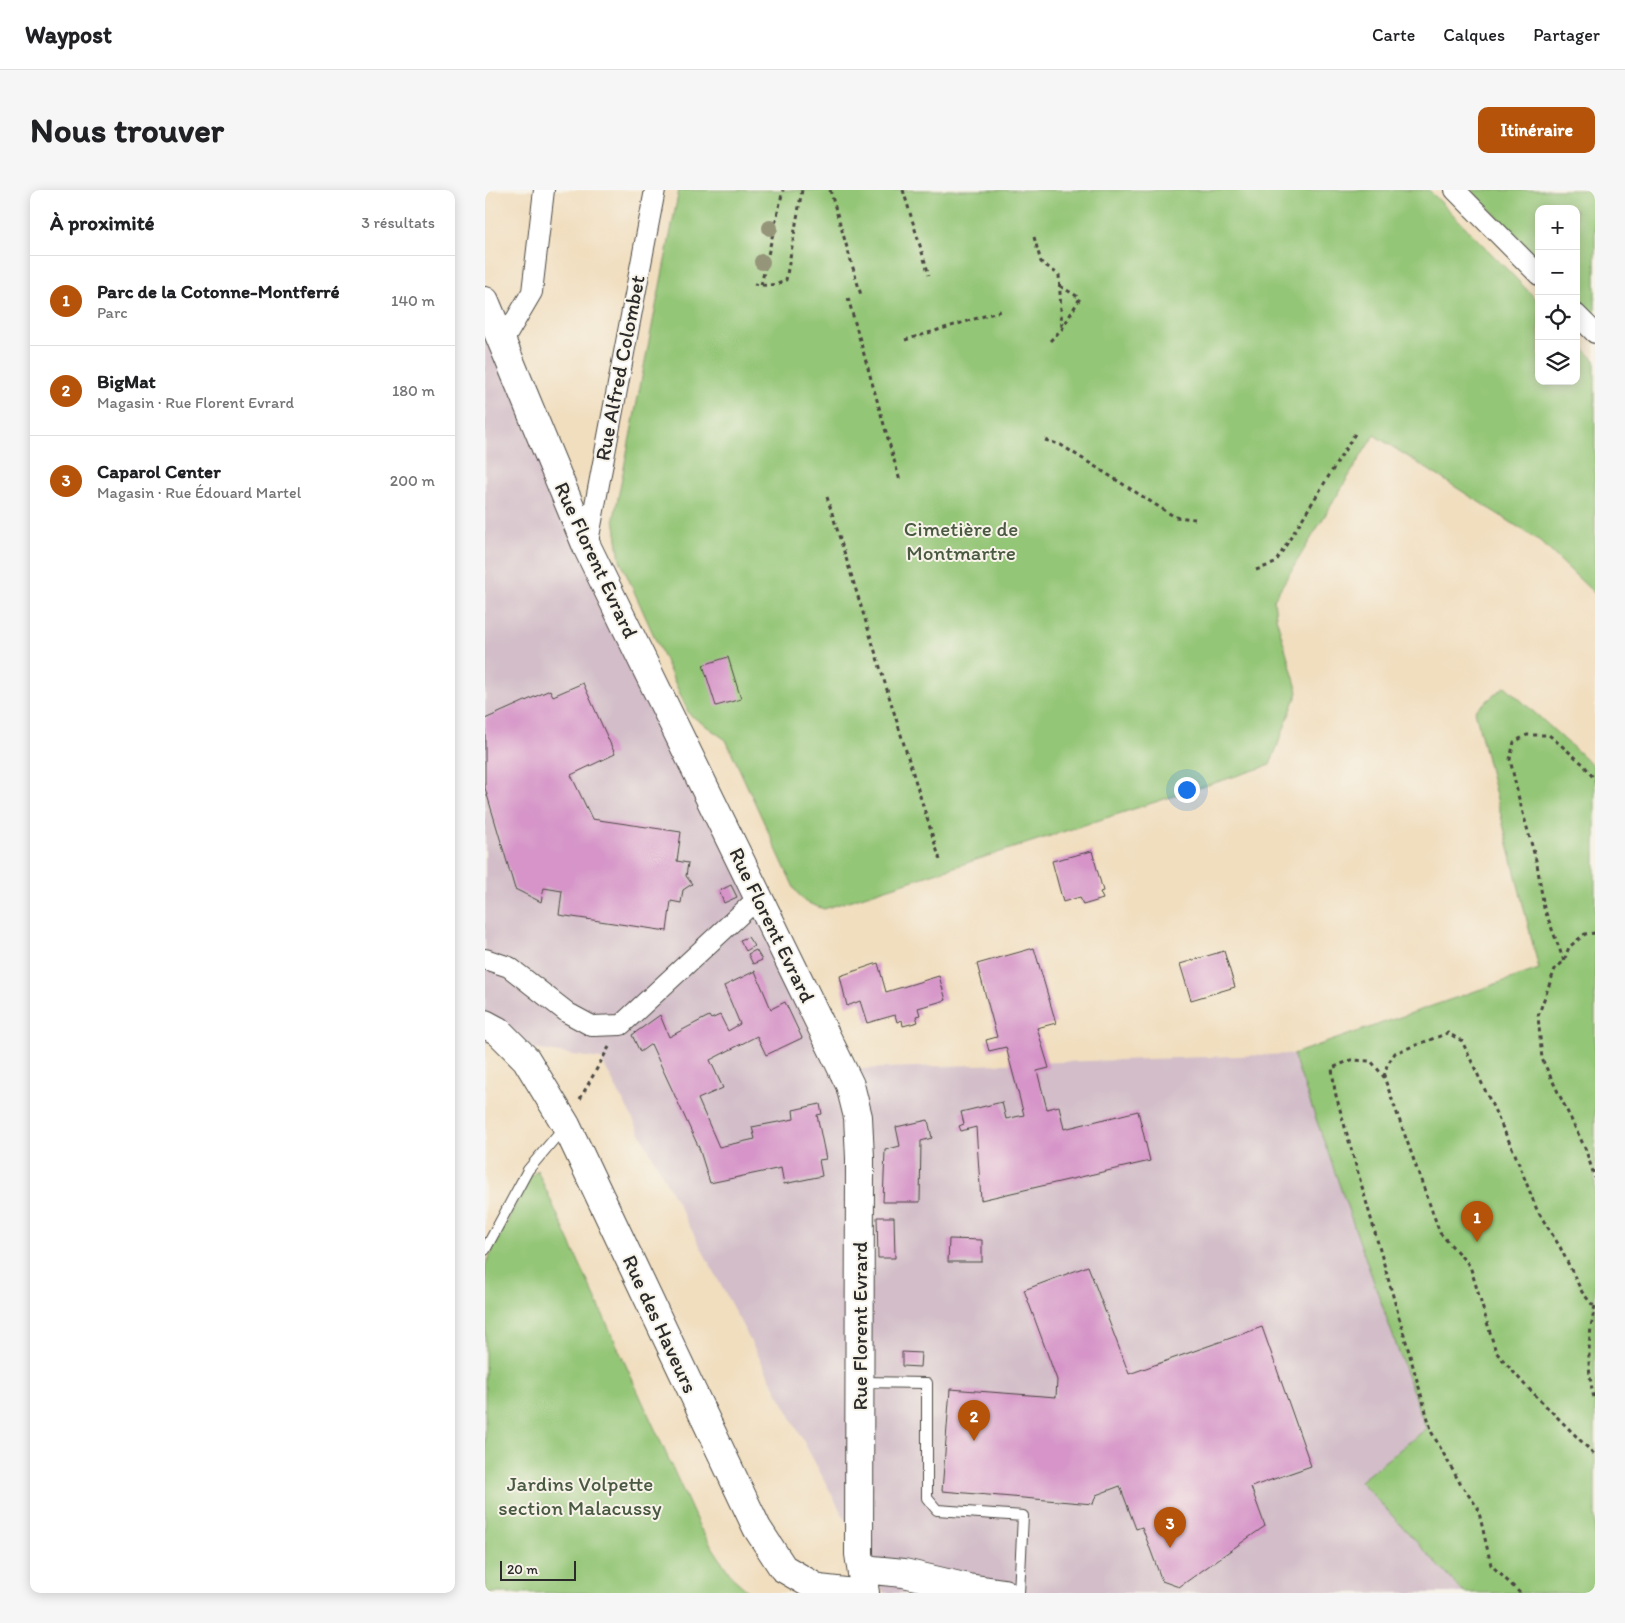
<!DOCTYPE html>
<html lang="fr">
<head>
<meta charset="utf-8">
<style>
  body { margin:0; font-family:Itim,sans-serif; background:#f6f6f6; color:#202124 }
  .controls { position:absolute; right:15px; top:15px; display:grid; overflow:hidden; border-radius:10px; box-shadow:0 2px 12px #0003 }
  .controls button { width:45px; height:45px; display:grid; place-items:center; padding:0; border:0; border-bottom:1px solid #e0e0e0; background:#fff; color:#202124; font:25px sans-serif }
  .scale { position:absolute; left:15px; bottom:12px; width:76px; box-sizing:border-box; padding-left:5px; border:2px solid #2b2b2b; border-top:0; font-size:14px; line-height:18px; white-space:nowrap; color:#2b2b2b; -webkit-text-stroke:4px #f7f3e8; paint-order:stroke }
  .you { position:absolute; left:701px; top:599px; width:18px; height:18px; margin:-12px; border:4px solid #fff; border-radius:50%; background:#1a73e8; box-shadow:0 0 0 8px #1a73e833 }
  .badge { display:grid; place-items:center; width:32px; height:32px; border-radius:50%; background:#b45309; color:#fff; font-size:16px; font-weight:700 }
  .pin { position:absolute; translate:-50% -41px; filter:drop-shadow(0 1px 2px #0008) }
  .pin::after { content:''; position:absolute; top:26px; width:18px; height:15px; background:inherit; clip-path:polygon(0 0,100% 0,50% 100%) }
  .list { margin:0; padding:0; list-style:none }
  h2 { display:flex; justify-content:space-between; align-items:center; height:65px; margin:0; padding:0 20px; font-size:21px }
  h2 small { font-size:16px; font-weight:400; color:#757577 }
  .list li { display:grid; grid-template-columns:32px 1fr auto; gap:15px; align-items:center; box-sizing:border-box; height:90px; padding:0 20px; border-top:1px solid #e0e0e0 }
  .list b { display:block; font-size:19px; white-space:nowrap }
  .list p { margin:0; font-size:16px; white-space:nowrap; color:#757577 }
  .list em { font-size:16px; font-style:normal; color:#757577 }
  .icon { flex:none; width:28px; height:28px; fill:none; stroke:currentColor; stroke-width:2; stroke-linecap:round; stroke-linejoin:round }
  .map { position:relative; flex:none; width:1110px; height:1403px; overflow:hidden; border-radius:10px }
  header { display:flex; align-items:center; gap:30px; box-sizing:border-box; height:70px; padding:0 25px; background:#fff; border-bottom:1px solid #e0e0e0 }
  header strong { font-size:24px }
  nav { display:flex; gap:28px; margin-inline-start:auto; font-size:18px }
  .intro { display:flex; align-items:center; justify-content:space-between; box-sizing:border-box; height:120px; padding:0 30px }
  h1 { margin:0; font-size:35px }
  .button { padding:12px 22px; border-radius:10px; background:#b45309; color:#fff; font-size:18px; font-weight:700 }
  main { display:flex; gap:30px; padding:0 30px }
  aside { flex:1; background:#fff; border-radius:10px; box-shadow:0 2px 12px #0003 }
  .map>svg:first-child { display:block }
  .industrial { fill:#d2bdc8 }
  .green { fill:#94c677; stroke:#607851 }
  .building { fill:#d694c8 }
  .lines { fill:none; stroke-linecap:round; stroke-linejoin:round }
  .lane-casing { stroke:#494641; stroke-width:12 }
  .street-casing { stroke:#494641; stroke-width:22 }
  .secondary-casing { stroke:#494641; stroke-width:30 }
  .path { stroke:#494641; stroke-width:3; stroke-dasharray:4 4; stroke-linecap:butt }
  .lane { stroke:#fff; stroke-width:10 }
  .street { stroke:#fff; stroke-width:20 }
  .secondary { stroke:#fff; stroke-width:28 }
  .tree { fill:#95957a }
  .labels { text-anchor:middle; stroke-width:4; stroke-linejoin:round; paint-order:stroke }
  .street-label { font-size:21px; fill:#2b2b2b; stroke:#f7f3e8 }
  .park-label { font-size:21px; fill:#4a5a42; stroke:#f7f3e8 }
</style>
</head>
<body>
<header>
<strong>Waypost</strong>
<nav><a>Carte</a><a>Calques</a><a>Partager</a></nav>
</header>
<div class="intro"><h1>Nous trouver</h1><a class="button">Itinéraire</a></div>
<main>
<aside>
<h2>À proximité<small>3 résultats</small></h2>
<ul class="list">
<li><span class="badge">1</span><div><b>Parc de la Cotonne-Montferré</b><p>Parc</p></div><em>140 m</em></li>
<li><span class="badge">2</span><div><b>BigMat</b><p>Magasin · Rue Florent Evrard</p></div><em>180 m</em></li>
<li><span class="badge">3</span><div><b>Caparol Center</b><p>Magasin · Rue Édouard Martel</p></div><em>200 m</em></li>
</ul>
</aside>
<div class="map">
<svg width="1110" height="1403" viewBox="0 0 1110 1403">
  <rect width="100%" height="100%" fill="#f7f3e8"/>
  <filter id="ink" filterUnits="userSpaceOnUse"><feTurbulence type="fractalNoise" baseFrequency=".02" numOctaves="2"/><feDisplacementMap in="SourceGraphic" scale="10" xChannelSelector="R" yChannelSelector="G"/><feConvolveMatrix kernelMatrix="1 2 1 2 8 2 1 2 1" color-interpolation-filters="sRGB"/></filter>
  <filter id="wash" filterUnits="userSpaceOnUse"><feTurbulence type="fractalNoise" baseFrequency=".0096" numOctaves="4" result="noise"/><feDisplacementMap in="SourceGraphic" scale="20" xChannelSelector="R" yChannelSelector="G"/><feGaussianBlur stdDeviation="1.12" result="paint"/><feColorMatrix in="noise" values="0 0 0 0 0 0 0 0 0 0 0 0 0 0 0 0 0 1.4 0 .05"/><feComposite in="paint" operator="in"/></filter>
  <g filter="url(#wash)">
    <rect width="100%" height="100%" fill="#f1debf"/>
    <path class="industrial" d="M0,137L343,880L808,864L941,1239L875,1291L979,1403H399L116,869L0,852Z"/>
    <path class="green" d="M194,0H944L1054,112V191H1091V151L1110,170V404L1055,351L889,245L789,409L791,427L813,502L785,575L339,719L320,712L310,700L241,550L204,524L135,370L129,328Z
      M986,0H1110V127L1091,108V19H1054V69Z
      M1020,496L1110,577V1403H979L875,1291L941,1239L808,864L1054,779L990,521Z
      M52,980L215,1338L247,1387L265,1403H0V1076L43,990Z"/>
    <g id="blocks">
      <path class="building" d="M243,467L256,509L231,516L218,475Z
        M98,493L130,564L86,585L107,629L196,642L192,671L203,673L201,686L207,694L198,700L196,713L186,711L182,741L74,725L77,701L59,698L56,712L30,699L0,598V529L65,500L68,506Z
        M607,661L618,701L615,702L618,709L598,715L595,707L578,712L567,671Z
        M246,695L252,707L239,713L234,701Z
        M263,747L269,756L261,761L255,750Z
        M549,758L571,833L552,838L564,878L552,881L562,919L574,916L579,939L653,921L665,971L496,1010L491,937L476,941L474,936L479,934L476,922L517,912L521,929L539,925L521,857L504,861L501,850L512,847L492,774Z
        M271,760L277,770L268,774L263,764Z
        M739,761L750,797L706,810L695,774Z
        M393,773L401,802L454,786L461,810L433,818L435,825L431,826L433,832L418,836L417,830L412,832L410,825L382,833L375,811L362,816L355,786Z
        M270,781L286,819L300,812L317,848L281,865L272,846L225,870L238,898L213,909L234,957L270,949L267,937L309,929L308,920L335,914L337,924L332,925L341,969L334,970L337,986L299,994L296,978L225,993L214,958L166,854L155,862L147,845L175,825L184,847L224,826L226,829L235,825L243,841L255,834L239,796Z
        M443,930L447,948L436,951L435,1012H398L400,960L415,956L411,937Z
        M392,1027H409L410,1068H393Z
        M464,1049L497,1050V1072H463Z
        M603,1076L644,1184L777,1137L826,1276L766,1297L780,1336L694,1397L677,1391L657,1337L651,1339L635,1296L611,1305L608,1314L457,1301L465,1199L571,1207L572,1190L539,1100Z
        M417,1162L436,1163L435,1177L417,1176Z"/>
    </g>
  </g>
  <g filter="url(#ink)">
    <use href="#blocks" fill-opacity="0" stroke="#494641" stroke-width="1"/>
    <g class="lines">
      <g class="lane-casing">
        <path id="lane" d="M0,1060L43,980L80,936
          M375,1192L442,1193V1308L452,1320L538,1326L534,1403"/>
      </g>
      <g class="street-casing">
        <path id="street" d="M970,0L1054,85
          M1091,124L1110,143
          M17,153L47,102L59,0
          M102,357L170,0
          M0,769L24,777L83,823L107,836L136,835L273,708"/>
      </g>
      <g class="secondary-casing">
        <path id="secondary" d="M0,111L102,357L365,895L373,927L375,968L374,1364L380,1403
          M0,834L13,841L41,869L81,935L272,1338L298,1378L334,1399L369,1403
          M377,1379L419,1383L483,1398L519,1403"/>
      </g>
      <path class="path" d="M345,0L376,105
        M418,0L444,85
        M549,47L556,72L574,85L577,139
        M269,94C280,96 291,96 301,90L317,0
        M276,95L298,0
        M363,108L415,291
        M420,150L519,120
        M565,151L577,139L595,108L575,96
        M560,250L576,255L690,327L710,329
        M342,307L455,670
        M771,380L790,373L871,242
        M1110,743L1100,744L1084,757L1079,771L1070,779L1053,826L1057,869L1100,958L1110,988
        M1079,771L1059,718L1052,674L1033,605L1025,569L1029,552L1042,545H1064L1098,574L1110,590
        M899,887L902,875L910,863L963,843L977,851L1030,964L1052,1020L1075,1057L1097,1102L1110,1118
        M95,909L124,857
        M1110,1116C1103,1147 1101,1181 1110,1211
        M1035,1403L1006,1375L993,1318L976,1295L947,1243L850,902L847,878L866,870L886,871L899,887L955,1043L985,1076L1011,1162L1039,1194L1110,1265"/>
      <use href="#lane" class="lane"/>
      <use href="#street" class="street"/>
      <use href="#secondary" class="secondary"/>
    </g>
    <g class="tree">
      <circle cx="285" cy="38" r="8"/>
      <circle cx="277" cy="72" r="8"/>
    </g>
  </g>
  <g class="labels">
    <g class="street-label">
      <text transform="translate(135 178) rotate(-79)" y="7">Rue Alfred Colombet</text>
      <text transform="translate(111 370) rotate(65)" y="7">Rue Florent Evrard</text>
      <text transform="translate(287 735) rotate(64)" y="7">Rue Florent Evrard</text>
      <text transform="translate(175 1134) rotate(65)" y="7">Rue des Haveurs</text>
      <text transform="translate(375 1136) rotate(-90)" y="7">Rue Florent Evrard</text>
    </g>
    <g class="park-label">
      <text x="476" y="346">Cimetière de<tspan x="476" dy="24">Montmartre</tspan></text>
      <text x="95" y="1301">Jardins Volpette<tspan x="95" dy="24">section Malacussy</tspan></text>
    </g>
  </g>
</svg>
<div class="controls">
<button>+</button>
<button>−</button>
<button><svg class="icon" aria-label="locate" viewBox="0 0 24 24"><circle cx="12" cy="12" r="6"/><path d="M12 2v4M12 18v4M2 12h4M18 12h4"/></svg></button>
<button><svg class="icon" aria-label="layers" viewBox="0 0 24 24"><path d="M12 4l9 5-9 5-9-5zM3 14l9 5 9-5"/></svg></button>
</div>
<div class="scale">20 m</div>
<div class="you"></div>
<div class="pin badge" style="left:992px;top:1052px">1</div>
<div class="pin badge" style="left:489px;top:1251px">2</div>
<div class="pin badge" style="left:685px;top:1358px">3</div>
</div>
</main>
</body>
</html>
